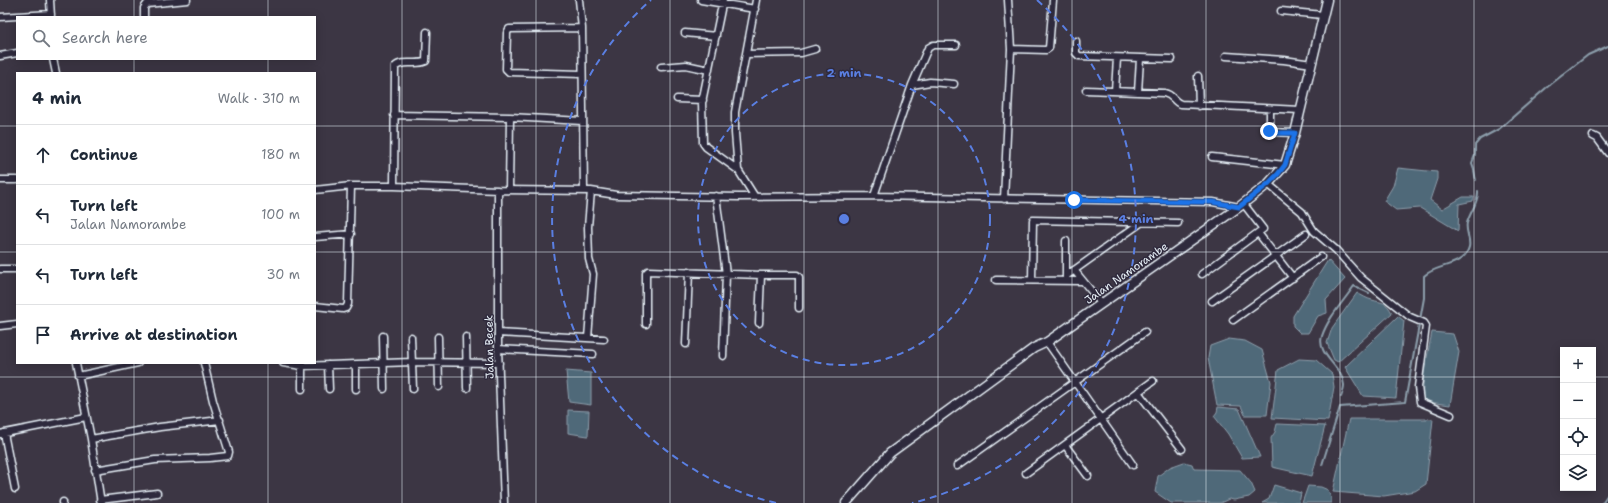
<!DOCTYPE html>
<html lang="en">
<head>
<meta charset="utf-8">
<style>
  body { margin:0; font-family:"Shantell Sans",sans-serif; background:#f6f6f7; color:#1f2937 }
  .controls { position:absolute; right:12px; bottom:12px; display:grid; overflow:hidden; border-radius:0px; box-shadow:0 2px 10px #0003 }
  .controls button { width:36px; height:36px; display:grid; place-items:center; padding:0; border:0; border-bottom:1px solid #e0e1e3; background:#fff; color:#1f2937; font:20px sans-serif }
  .stop { position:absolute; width:12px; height:12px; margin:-9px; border:3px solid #1a73e8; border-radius:50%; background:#fff }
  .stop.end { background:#1a73e8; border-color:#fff; box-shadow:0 1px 4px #0008 }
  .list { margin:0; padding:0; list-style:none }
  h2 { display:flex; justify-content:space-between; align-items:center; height:52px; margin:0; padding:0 16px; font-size:17px }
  h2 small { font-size:13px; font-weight:400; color:#747a83 }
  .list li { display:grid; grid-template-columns:26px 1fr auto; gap:12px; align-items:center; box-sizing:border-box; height:60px; padding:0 16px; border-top:1px solid #e0e1e3 }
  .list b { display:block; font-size:15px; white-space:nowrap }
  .list p { margin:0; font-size:13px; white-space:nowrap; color:#747a83 }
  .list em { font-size:13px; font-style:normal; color:#747a83 }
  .icon { flex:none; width:22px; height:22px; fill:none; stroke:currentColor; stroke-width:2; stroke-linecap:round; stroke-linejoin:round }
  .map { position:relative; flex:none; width:1608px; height:503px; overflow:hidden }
  .search { position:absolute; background:#fff; box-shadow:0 2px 10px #0003; left:16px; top:16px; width:300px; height:44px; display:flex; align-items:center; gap:10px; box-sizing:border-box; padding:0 14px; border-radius:0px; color:#747a83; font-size:15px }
  .panel { position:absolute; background:#fff; box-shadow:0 2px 10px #0003; left:16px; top:72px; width:300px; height:292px; border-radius:0px }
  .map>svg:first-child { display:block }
  .water { fill:#506979; stroke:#8d9fac }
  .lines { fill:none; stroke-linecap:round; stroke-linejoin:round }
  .stream { stroke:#8d9fac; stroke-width:2 }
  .street-casing { stroke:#e8f1f8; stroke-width:9 }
  .secondary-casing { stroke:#e8f1f8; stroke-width:11 }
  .street { stroke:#2f2a3d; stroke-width:6 }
  .secondary { stroke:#2f2a3d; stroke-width:8 }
  .route { stroke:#1a73e8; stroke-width:5 }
  .grid { fill:none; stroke:#e8f1f8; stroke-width:1; stroke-opacity:0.55 }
  .ring { fill:none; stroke:#5a7fe2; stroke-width:2; stroke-dasharray:7 5 }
  .labels { text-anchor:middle; stroke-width:3; stroke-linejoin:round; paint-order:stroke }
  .street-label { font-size:11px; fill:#e8f1f8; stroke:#2f2a3d }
  .centre { fill:#5a7fe2; stroke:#2f2a3d; stroke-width:2 }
  .ring-label { font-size:12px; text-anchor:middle; font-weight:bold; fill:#5a7fe2; stroke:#2f2a3d; stroke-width:3; stroke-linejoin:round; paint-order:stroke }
</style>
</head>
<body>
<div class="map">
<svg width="1608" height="503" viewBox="0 0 1608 503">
  <rect width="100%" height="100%" fill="#3c3644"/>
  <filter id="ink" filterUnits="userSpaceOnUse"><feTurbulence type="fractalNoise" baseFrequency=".025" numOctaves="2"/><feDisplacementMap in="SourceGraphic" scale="8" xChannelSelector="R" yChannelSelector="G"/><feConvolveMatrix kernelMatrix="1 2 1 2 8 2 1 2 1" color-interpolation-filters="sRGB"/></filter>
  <g filter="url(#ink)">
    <path class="water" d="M1398,168L1437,172V179L1430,200L1442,209L1463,197H1474L1473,201L1459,204L1458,231L1420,208L1396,210L1384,201L1393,186Z
      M1328,260L1345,279L1326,300L1327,313L1318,316L1308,333H1300L1293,326V316Z
      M1357,293C1361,295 1367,299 1372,300C1382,303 1386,301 1392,313L1338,362L1334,360L1327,343L1332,328Z
      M1398,316L1404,321L1396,398L1363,396L1345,367Z
      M1432,332L1453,334L1459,352L1450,405L1422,401L1424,373Z
      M1229,339L1245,341L1262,350L1271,382L1267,415H1245L1241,406L1217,405L1208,358L1210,346Z
      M1299,359L1316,360L1332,374L1334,387L1328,421L1272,418L1278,370Z
      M566,371L591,373V405L569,402Z
      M1218,407L1239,409L1260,457L1242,458L1228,434L1214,416L1217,412Z
      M568,410L589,411L588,436L568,433Z
      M1349,419H1433L1426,484L1415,491L1384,496L1333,492Z
      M1277,424L1325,426L1312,476L1272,467L1271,438L1275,432Z
      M1184,462L1192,464L1194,469L1240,470L1251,483L1255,492L1249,497L1234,500L1229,499L1220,503H1171L1155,492L1158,476L1170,467Z
      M1274,485L1301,493L1299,503H1262L1269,499Z
      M1308,486L1321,487L1328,490L1331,498V503H1302Z"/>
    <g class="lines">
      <path class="stream" d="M1476,180C1474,174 1475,169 1472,163L1475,155V145L1480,139L1499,129L1546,88L1588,55L1608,46
        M1341,397C1342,394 1344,389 1344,385C1343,367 1316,355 1322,336C1328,318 1343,302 1354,286L1369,293
        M1322,465L1340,407L1405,402L1424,298V276C1436,264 1464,267 1469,247C1471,239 1465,231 1467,223C1470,212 1479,202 1478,191
        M1602,503L1608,494"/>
      <g class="street-casing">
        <path id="street" d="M50,0L51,17
          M579,0L582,28L584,191
          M701,0L755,9
          M723,0L702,102L703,143L706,147L738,170L755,197
          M1281,11L1323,15
          M0,17L51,14
          M144,17V8L147,4L187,0
          M685,33L716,36
          M1076,41V53L1079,56L1172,59
          M1011,49L1046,50L1049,48L1053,0
          M746,54L801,53L815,49
          M0,56L17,53
          M1226,56L1284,60L1312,64
          M53,59L56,73
          M661,67L686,65L709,70
          M582,74L509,72L506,69L507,33L509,29L582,28
          M1198,76L1199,106
          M912,85L930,82L954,84
          M1086,90L1164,93C1174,95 1173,102 1181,104L1300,110
          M1115,91L1117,58
          M1138,92L1140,59
          M677,99L703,100
          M1270,109V132L1295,133
          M394,115L510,117L582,121
          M1593,136L1597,138L1608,153
          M1212,157L1285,165
          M738,170L735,133V112L756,0
          M0,180H17
          M1268,184L1302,212L1314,231L1336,250L1361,278L1410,317L1424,323L1426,326L1418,387L1420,402L1451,415
          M394,186L395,67C402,59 417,66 426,61L427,32
          M315,190L351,186H394L498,190L591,191L616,195L740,197L874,196L1213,202L1239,207
          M498,190V349L504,503
          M509,190L510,117
          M716,196L726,274L723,356
          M874,196L912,85L928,48L933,45H956
          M1004,199L1011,49L1008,0
          M1258,233L1293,278
          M315,237L351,234
          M0,269H17
          M1074,270L1101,303
          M1202,274L1263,229L1243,203
          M1066,276L1142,222
          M1066,277V241
          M996,280L1083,281
          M1032,280L1033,220L1178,223
          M1212,301L1306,234
          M315,306L343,309L346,308L348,304L351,186
          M1233,320L1321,257
          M759,323L761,275
          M646,324V273L648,271L761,275H797L799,277V308
          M0,326L17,324
          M498,333L604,339
          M383,336L384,389
          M411,337L413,389
          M438,337L439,387
          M466,337L467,388
          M588,338L593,274L589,259L588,227L591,191
          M1047,342L1133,465
          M686,344L689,272
          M498,349L593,354
          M76,363L91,439L101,503
          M283,363L302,366L412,362L499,363
          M302,363V389
          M328,365L329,389
          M356,365V389
          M78,376L138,363
          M1138,392L1182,449
          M4,433L15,489
          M0,434L86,417
          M91,439L160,427L220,420
          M1065,445L1088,476
          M957,466L1145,332
          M95,470L155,460L210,458L228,456L229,452L213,401L204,363
          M1026,473L1153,381
          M100,500L157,493
          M63,502V503"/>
      </g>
      <g class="secondary-casing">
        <path id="secondary" d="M846,503L890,453L1034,348L1047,342L1239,207L1268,184L1285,165L1295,133L1327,0"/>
      </g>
      <use href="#street" class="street"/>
      <use href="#secondary" class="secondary"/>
    </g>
  </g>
  <g class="lines" filter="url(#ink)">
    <path class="route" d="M1074,200L1213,202L1239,207L1268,184L1278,174L1285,165L1295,133H1272L1269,131"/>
  </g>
  <path class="grid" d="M134,0V17M268,0V17M402,0V503M536,0V503M670,0V503M804,0V503M938,0V503M1072,0V503M1206,0V503M1340,0V503M1474,0V503M134,59V73M268,59V73M0,126H17M315,126H1608M0,252H17M315,252H1608M134,363V503M268,363V503M0,377H1563M1593,377H1608"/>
  <g class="ring">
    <circle cx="844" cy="219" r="146"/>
    <path d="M776 503A292 292 0 0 1 651 0M1037 0A292 292 0 0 1 912 503"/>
  </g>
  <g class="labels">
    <g class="street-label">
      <text transform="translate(1126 273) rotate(-35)" y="4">Jalan Namorambe</text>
      <text transform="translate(489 347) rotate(-91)" y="4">Jalan Becek</text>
    </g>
  </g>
  <circle cx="844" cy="219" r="6" class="centre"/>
  <g class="ring-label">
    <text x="844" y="77">2 min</text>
    <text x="1136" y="223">4 min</text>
  </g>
</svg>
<div class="controls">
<button>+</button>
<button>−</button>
<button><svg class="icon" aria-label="locate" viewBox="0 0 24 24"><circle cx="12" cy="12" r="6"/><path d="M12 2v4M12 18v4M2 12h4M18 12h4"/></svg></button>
<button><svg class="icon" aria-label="layers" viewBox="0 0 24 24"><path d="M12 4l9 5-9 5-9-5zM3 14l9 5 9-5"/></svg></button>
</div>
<div class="stop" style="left:1074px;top:200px"></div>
<div class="stop end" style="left:1269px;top:131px"></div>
<div class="search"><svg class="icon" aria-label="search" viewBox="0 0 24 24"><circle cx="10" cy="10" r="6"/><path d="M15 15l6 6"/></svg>Search here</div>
<section class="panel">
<h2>4 min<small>Walk · 310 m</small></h2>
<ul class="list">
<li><svg class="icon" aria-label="ahead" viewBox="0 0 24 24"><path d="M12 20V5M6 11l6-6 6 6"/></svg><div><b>Continue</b></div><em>180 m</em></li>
<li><svg class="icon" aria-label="left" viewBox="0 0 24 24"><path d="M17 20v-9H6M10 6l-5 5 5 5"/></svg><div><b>Turn left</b><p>Jalan Namorambe</p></div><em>100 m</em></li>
<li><svg class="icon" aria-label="left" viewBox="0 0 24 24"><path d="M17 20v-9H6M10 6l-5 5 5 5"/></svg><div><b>Turn left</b></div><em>30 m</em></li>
<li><svg class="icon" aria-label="arrive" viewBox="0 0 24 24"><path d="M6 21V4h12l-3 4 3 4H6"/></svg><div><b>Arrive at destination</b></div></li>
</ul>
</section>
</div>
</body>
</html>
